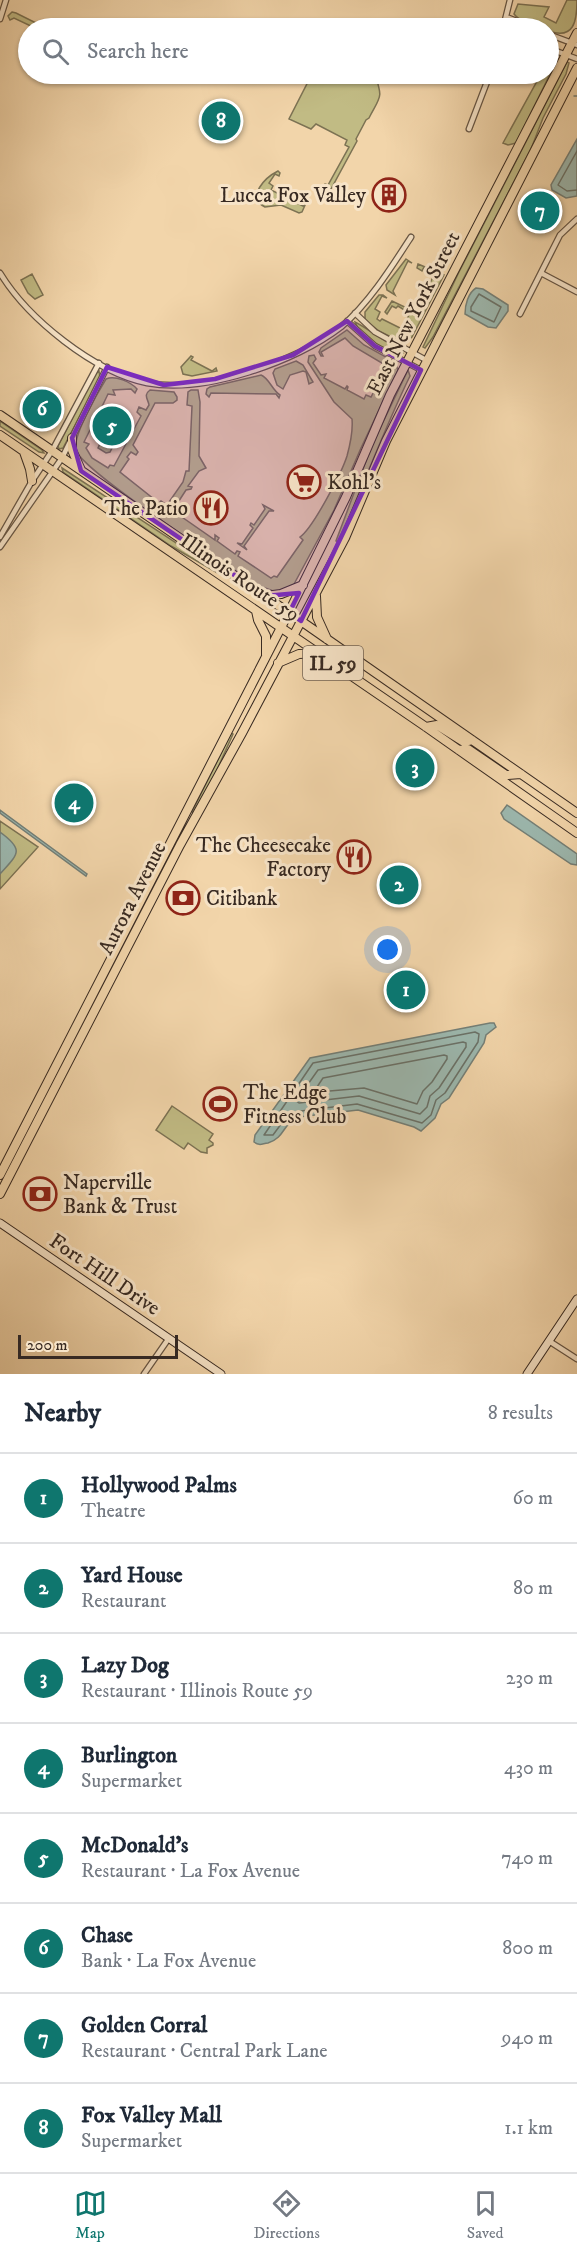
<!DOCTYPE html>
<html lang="en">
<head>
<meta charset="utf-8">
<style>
  body { margin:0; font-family:"IM FELL DW Pica",serif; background:#f6f6f7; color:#1f2937 }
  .scale { position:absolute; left:18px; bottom:15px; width:160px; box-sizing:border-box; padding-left:6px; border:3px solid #382a22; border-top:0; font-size:16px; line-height:21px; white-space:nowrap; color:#382a22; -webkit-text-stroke:4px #f7e4c8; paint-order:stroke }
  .you { position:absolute; left:388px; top:950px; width:21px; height:21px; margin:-15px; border:4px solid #fff; border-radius:50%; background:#1a73e8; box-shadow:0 0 0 9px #1a73e833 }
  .badge { display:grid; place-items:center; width:39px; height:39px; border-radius:50%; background:#0f766e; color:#fff; font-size:20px; font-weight:700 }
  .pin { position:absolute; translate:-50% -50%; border:3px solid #fff; box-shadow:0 2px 6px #0006 }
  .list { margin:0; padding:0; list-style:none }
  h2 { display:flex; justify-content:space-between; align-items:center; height:78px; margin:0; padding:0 24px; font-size:26px }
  h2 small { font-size:20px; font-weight:400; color:#747a83 }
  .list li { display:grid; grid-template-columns:39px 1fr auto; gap:18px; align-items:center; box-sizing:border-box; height:90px; padding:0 24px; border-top:2px solid #e0e1e3 }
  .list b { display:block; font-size:22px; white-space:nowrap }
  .list p { margin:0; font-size:20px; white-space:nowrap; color:#747a83 }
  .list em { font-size:20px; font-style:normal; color:#747a83 }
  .icon { flex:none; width:33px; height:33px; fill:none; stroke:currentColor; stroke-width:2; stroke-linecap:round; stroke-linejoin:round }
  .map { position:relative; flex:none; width:577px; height:1374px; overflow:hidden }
  .search { position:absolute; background:#fff; box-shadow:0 2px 4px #0004; left:18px; right:18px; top:18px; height:66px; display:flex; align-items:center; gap:15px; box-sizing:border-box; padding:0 21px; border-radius:33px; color:#747a83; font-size:22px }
  .sheet { height:798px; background:#fff }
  nav { display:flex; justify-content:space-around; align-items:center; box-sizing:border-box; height:84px; border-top:2px solid #e0e1e3; background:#fff; font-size:16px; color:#747a83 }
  nav a { display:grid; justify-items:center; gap:3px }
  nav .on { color:#0f766e }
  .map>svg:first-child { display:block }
  .green { fill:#c1bb84; stroke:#7c7253; stroke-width:1.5 }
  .water { fill:#9cb8af; stroke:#747f77; stroke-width:1.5 }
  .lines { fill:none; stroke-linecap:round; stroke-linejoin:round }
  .shore { stroke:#6a7168; stroke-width:1.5 }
  .stream { stroke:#747f77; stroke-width:1.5 }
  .street-casing { stroke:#654; stroke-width:7 }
  .secondary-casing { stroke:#382a22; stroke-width:9 }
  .primary-casing { stroke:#382a22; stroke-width:10 }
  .street { stroke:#f7e4c8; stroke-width:4.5 }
  .secondary { stroke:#f7e4c8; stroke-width:7 }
  .primary { stroke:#f2d5aa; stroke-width:8 }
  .marked { fill:#7b2cbf; fill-opacity:0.2; stroke:#7b2cbf; stroke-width:4.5; stroke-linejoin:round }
  .labels { text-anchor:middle; stroke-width:6; stroke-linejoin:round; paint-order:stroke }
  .shield { fill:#f7e4c8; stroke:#716254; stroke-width:1.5 }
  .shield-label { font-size:20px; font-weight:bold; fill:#382a22 }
  .poi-label { font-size:21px; fill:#382a22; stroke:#f7e4c8; text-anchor:start }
  .street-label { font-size:21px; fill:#382a22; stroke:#f7e4c8 }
</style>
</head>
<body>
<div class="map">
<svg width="577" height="1374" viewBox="0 0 577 1374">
  <rect width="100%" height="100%" fill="#f2d5aa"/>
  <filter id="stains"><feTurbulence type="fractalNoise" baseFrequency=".00333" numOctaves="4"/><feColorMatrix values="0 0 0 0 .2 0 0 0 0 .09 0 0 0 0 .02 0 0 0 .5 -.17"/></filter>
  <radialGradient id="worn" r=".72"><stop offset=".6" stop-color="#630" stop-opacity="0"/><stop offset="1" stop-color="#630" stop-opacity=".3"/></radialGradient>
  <path class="green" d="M567,0H577C577,21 574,40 549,31L548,28C538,28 520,22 514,14L518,4L549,7L544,17L556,23Z
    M12,12L16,13L46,28H35L14,18L10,20L8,16Z
    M549,53L554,59L553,68L516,143L508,145L503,143L541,74H548Z
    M567,62L569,63L566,74L543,118L531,149L433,337L425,348L423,347L459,272Z
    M312,74H375C383,99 381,95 369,118L366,120L356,139L357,141L331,189L323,186L325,184L328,185L349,147L345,145L347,140L316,124L311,129L289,119Z
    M278,171L280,173L279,176L275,174L269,183L273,186L271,190L303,206L306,203L302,212L299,213L281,205L265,207C245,197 266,177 278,171Z
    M406,259L412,263L408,261L393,291L395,295L387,290L386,285Z
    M418,264L444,275L412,337L406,342H401L379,331L365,320V312L379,295H383L387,298L382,296L375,309L380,312L377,319L380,321L382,319L404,330L409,320L407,319L409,315L406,313V311L398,306L396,308L392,306L387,314L385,312L392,301L415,312L433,277L430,275L432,270L424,267L422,271L417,268Z
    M32,274L43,295L35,299L28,293L21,280Z
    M355,322C358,323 400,350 403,353C390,356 359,335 355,322Z
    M347,330L364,345L395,362L398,370L361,448L334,510L293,586L276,592L257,585C231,568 81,470 76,450C72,437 98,392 106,379C115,375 131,382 137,389L135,393L131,389L113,390L115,395L108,394L98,415L101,417V419L96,418L84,442L89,444L86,448L92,458L108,468L110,465L114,466L141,416L137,412L139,407L146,410L149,405C148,399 143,395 150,390L174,392L177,397V400L173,403H155L133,445L138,452L136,455L131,452L127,457L129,459L120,472L159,503L161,501L167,505L183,482L186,471H189L192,406L187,405L188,392L191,390H198L200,402L199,456L206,468L199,471L188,486L192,487L191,489L186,490L175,507L180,512L179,515L215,540V535L219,538L217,541L235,554L237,551L240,552L238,556L271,578L274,576L277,577L303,540L300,537C313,528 342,472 347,456C350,445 353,430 352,419L334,402L308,362L309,356L314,355L316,359L313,363L321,375L326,374L324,378L345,389L347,386L348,387L347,390L364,399L366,395L371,397L387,366L353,346L345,338L321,352L323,356H321L319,352L321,348Z
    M191,356L193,357L191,360L212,371L216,368L217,371L192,376L183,374L181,367Z
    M296,361L303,365L313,382L309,384L306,372L303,371L290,375L283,389L277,385L273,373L275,369Z
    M408,370L410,376C383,431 363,487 338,542L336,541L372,445Z
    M99,371L100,378L63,448L59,449L58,446L95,374Z
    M261,375C269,378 272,390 280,395L279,398L276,394L211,393L209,397L206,394L207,389L210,387Z
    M0,421L42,450L44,453L39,452L0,426Z
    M115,434L117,438L110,452L106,453L98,448L101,441L109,445Z
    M62,468L222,573L221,575L171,546L63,472Z
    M263,505L274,511H269L244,546L247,550L237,543L242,544L253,528L250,525L251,523L254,525L265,509Z
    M231,733L233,734L212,781L194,813L192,812Z
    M0,821L38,847L0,889Z
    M87,1018L26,1136V1132L84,1019Z
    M172,1106L213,1134L209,1140L213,1143V1145L207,1148V1153L201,1152L188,1143L184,1149L156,1130Z"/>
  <path class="water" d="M577,139V196L566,198L552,190L551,185Z
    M476,288L483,289L508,305V311L496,328L488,327L465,314C465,305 468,293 476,288Z
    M507,805L577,854V865L571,864L504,819L501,813Z
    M0,810L87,874L86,876L0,813Z
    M0,832C25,850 18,854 0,874Z
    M490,1023H494L496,1027L486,1035L484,1043L449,1098L441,1104L435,1118L421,1131L414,1127L358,1110L298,1117C283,1123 285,1138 268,1143C261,1144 260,1146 254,1142L255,1135L310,1058Z"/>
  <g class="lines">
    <path class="shore" d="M577,151L558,185L567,191L577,190
      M479,294L501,307L494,322L471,311V307Z
      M475,1032L479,1034L478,1042L445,1093L436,1100L431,1115L422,1123L357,1104L293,1112L287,1116L273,1135H264L313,1063Z
      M463,1042L466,1043V1047L439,1088L430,1096L427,1107L420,1114L359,1096L299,1103L296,1101L318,1070Z
      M444,1055L447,1056V1059L432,1082L423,1091L417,1104L364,1088L318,1092L315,1090L323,1078Z"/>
    <path class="stream" d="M574,96H577"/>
    <g class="street-casing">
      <path id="street" d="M506,17L535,28
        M0,19L6,0
        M503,28L510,0
        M548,34L577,45
        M548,48L577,59
        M469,129L490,74
        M0,273C28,319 94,372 147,383C204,394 296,362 341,327C369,303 391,268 411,237
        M541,273L577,292
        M355,313L375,332L426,360
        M520,314L560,235L577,219
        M347,321L375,346L421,370
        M0,537L32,481L52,451L99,363
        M0,547L62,458L107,367
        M549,1341L577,1359
        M144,1374L169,1338"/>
    </g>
    <g class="secondary-casing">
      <path id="secondary" d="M0,1223L221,1374
        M527,1374L577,1299"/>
    </g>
    <g class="primary-casing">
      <path id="primary" d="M0,415L301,621L577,813
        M0,435L426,727L577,833
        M72,438V450L81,470
        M24,452L30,469L32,481
        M265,596L281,594L303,585
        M316,596L317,617L327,639
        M256,611L258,620L266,636V655
        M278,663L299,654L319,653
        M426,727L437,725L464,742L472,740
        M459,750L468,749L506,775L521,774
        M0,1175L292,606L346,497L390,395L577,33
        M0,1194L180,845L242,733L345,538L386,441L577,68"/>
    </g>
    <use href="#street" class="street"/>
    <use href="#secondary" class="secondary"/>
    <use href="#primary" class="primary"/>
  </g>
  <path class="marked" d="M347,321L375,346L421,370L301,621L289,613L299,593L265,596L81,471L72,438L107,367L164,385L215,379L293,355Z"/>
  <defs>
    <g id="building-ring" transform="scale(1.725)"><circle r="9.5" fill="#f7e4c8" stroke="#8f2418" stroke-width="1.5"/><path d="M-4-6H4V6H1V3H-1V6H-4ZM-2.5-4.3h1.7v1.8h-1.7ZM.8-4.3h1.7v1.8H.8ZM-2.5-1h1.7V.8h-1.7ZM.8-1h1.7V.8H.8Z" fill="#8f2418"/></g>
    <g id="supermarket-ring" transform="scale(1.725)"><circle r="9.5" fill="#f7e4c8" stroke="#8f2418" stroke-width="1.5"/><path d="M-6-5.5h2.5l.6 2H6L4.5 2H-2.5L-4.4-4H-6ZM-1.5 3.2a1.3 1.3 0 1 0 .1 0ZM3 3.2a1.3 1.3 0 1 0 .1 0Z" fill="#8f2418"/></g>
    <g id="restaurant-ring" transform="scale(1.725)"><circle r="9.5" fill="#f7e4c8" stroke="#8f2418" stroke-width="1.5"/><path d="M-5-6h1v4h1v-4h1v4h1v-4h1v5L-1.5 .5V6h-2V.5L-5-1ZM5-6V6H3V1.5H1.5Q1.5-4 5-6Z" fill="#8f2418"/></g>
    <g id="bank-ring" transform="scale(1.725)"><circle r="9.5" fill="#f7e4c8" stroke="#8f2418" stroke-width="1.5"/><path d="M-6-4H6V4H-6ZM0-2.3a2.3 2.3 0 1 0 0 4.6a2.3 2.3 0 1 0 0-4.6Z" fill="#8f2418"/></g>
    <g id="stadium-ring" transform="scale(1.725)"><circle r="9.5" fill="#f7e4c8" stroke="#8f2418" stroke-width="1.5"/><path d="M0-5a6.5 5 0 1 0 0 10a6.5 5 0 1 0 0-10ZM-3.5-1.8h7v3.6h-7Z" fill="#8f2418"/></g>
  </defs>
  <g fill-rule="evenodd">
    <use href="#building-ring" x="389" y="195"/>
    <use href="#supermarket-ring" x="304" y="482"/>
    <use href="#restaurant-ring" x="211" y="508"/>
    <use href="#restaurant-ring" x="354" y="857"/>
    <use href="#bank-ring" x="183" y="898"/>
    <use href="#stadium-ring" x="220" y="1104"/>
    <use href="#bank-ring" x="40" y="1194"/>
  </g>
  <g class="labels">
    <rect class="shield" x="303" y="646" width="60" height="34" rx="4.5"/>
    <g class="shield-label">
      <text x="333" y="670">IL 59</text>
    </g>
    <g class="poi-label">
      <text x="366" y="202" text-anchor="end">Lucca Fox Valley</text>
      <text x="327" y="489">Kohl's</text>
      <text x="188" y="515" text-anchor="end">The Patio</text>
      <text x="331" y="852" text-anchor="end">The Cheesecake<tspan x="331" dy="24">Factory</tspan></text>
      <text x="206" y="905">Citibank</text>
      <text x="243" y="1099">The Edge<tspan x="243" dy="24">Fitness Club</tspan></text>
      <text x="63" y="1189">Naperville<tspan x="63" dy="24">Bank &amp; Trust</tspan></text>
    </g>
    <g class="street-label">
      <text transform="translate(413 313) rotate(-63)" y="7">East New York Street</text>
      <text transform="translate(240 577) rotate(34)" y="7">Illinois Route 59</text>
      <text transform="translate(132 898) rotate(-63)" y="7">Aurora Avenue</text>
      <text transform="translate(105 1274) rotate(34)" y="7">Fort Hill Drive</text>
    </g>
  </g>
  <rect width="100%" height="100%" filter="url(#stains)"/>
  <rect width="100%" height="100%" fill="url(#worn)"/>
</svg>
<div class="scale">200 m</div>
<div class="you"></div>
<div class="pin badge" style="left:406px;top:990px">1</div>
<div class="pin badge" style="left:399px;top:885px">2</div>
<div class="pin badge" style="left:415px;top:768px">3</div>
<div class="pin badge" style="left:74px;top:803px">4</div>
<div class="pin badge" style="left:112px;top:426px">5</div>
<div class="pin badge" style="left:42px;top:409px">6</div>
<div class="pin badge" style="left:540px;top:211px">7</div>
<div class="pin badge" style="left:221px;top:121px">8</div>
<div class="search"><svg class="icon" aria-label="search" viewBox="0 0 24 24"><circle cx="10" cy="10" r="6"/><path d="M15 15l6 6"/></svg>Search here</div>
</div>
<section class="sheet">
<h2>Nearby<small>8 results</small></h2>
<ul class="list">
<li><span class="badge">1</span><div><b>Hollywood Palms</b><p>Theatre</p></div><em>60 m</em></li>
<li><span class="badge">2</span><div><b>Yard House</b><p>Restaurant</p></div><em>80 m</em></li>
<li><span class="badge">3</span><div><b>Lazy Dog</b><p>Restaurant · Illinois Route 59</p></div><em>230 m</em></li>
<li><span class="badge">4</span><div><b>Burlington</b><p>Supermarket</p></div><em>430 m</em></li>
<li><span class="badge">5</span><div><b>McDonald's</b><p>Restaurant · La Fox Avenue</p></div><em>740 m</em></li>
<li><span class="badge">6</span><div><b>Chase</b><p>Bank · La Fox Avenue</p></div><em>800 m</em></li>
<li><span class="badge">7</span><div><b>Golden Corral</b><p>Restaurant · Central Park Lane</p></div><em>940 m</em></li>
<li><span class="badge">8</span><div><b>Fox Valley Mall</b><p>Supermarket</p></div><em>1.1 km</em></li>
</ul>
</section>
<nav>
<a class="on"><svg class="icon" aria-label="map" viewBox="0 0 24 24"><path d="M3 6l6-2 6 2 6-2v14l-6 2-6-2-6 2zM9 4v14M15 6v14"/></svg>Map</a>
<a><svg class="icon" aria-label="directions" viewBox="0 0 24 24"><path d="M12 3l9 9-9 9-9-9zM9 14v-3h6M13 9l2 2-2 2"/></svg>Directions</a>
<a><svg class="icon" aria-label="saved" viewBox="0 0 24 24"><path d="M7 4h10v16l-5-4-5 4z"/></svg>Saved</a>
</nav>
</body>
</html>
